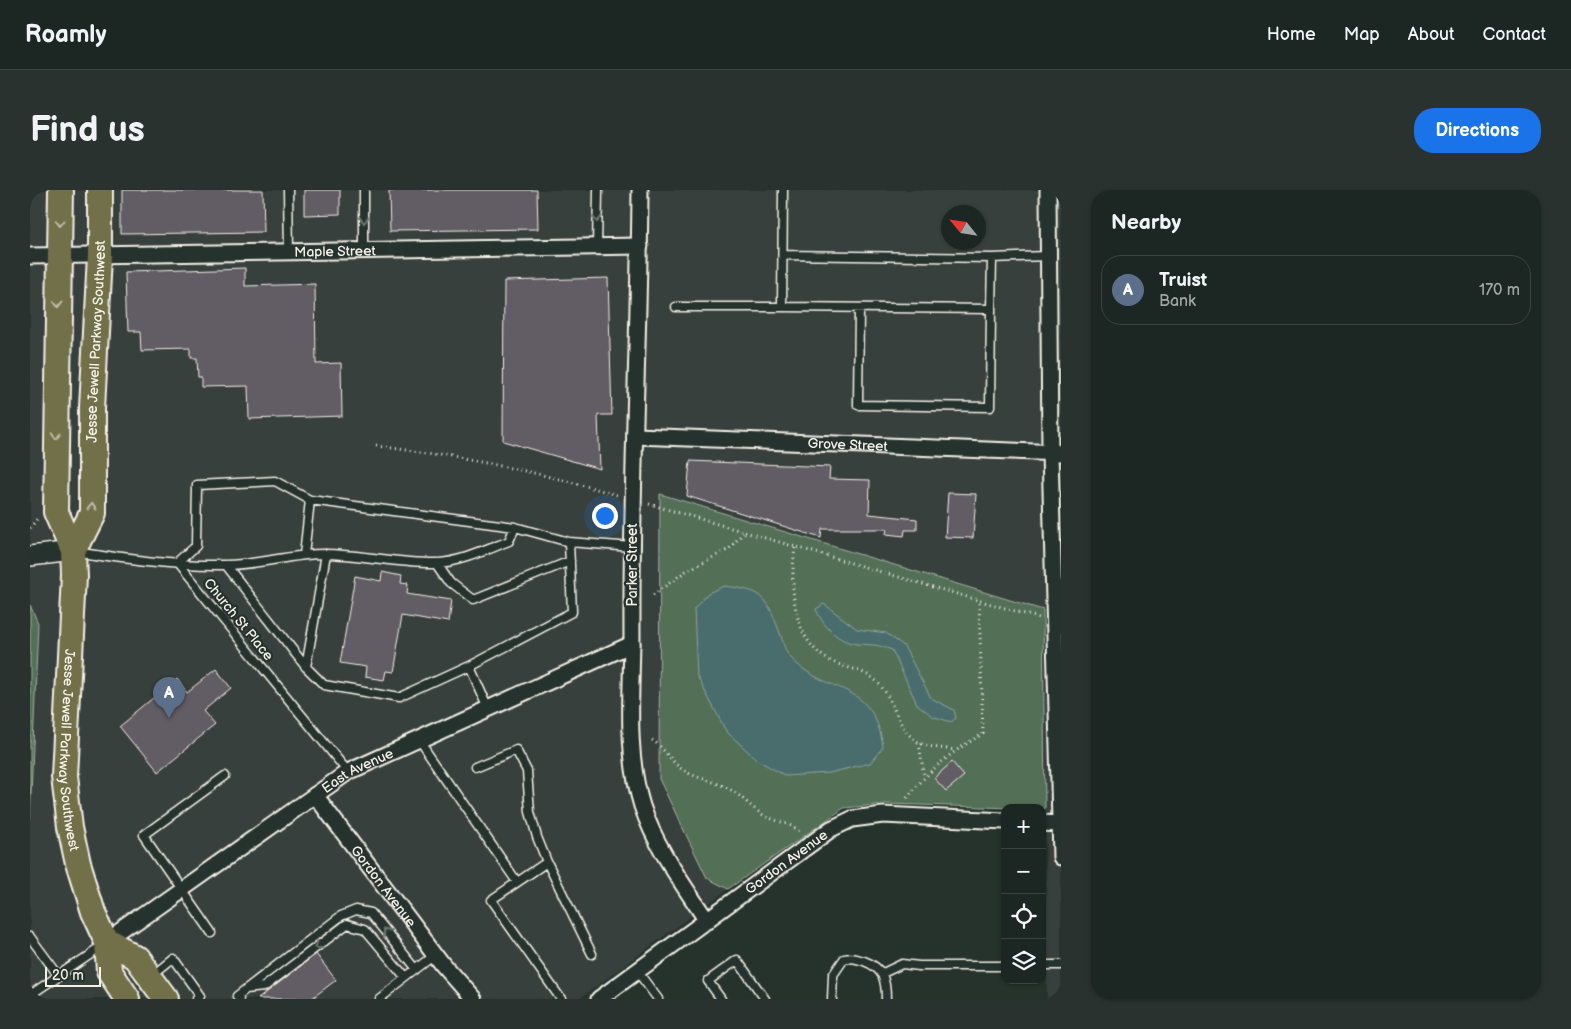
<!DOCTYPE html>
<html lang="en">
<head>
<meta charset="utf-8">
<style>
  body { margin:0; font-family:"Balsamiq Sans",sans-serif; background:#29322f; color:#f1f3f6 }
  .controls { position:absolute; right:15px; bottom:15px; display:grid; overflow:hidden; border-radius:10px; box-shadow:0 1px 4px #0004 }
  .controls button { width:45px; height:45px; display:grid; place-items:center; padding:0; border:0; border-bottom:1px solid #3a4340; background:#1c2622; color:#f1f3f6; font:25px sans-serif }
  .compass { position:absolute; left:911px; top:15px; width:45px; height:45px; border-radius:50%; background:#1c2622; box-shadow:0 1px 4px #0004; rotate:300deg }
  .scale { position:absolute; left:15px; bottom:12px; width:56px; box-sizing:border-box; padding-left:5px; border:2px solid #f4f1e8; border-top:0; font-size:14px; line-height:18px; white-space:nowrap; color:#f4f1e8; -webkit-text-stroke:4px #26332d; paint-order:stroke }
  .you { position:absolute; left:574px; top:325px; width:18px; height:18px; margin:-12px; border:4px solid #fff; border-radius:50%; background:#1a73e8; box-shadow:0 0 0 8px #1a73e833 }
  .badge { display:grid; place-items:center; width:32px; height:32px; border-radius:50%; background:#1a73e8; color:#fff; font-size:16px; font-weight:700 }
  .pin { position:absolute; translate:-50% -41px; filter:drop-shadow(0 1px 2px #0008) }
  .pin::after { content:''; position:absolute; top:26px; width:18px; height:15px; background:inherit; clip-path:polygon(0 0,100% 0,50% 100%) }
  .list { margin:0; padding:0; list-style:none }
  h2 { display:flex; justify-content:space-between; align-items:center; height:65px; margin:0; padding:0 20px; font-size:21px }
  h2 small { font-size:16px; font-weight:400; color:#a0a5a5 }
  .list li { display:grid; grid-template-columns:32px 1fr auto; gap:15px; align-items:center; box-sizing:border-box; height:70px; margin:0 10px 10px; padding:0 10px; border:1px solid #3a4340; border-radius:20px }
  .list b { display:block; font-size:19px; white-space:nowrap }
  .list p { margin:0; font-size:16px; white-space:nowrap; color:#a0a5a5 }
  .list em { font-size:16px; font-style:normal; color:#a0a5a5 }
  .icon { flex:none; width:28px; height:28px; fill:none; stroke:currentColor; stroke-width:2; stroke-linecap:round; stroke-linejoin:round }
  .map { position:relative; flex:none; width:1031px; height:809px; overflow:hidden; border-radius:20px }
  header { display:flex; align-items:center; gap:30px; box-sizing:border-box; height:70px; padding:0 25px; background:#1c2622; border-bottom:1px solid #3a4340 }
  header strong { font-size:24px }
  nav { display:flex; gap:28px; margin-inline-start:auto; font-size:18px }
  .intro { display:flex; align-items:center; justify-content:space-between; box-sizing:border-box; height:120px; padding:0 30px }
  h1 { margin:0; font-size:35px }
  .button { padding:12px 22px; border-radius:20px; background:#1a73e8; color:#fff; font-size:18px; font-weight:700 }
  main { display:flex; gap:30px; padding:0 30px }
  aside { flex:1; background:#1c2622; border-radius:20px; box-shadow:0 1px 4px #0004 }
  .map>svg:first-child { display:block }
  .built { fill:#383f3e; fill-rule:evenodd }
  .green { fill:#527057; stroke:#a3b0a0 }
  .water { fill:#496d6d; stroke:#8da29e }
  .building { fill:#625c65; stroke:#f4f1e8 }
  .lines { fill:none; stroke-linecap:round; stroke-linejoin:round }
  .service-casing { stroke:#f4f1e8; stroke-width:11 }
  .minor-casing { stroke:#f4f1e8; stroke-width:19 }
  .tertiary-casing { stroke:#f4f1e8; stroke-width:22 }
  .primary-casing { stroke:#f4f1e8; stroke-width:28 }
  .path { stroke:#f4f1e8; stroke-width:3; stroke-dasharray:1 4; stroke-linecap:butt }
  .service { stroke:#26332d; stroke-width:8 }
  .minor { stroke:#26332d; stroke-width:15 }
  .tertiary { stroke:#26332d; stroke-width:19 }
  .primary { stroke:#71704a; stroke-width:24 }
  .oneway { stroke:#6e766e }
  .oneway2 { stroke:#c0bda9 }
  .labels { text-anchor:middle; stroke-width:4.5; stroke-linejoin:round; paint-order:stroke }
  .street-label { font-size:14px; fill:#f4f1e8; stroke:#26332d }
</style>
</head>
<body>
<header>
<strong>Roamly</strong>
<nav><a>Home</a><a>Map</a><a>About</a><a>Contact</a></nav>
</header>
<div class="intro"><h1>Find us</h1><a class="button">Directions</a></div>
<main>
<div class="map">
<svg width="1031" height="809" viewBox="0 0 1031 809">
  <rect width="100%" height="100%" fill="#26332d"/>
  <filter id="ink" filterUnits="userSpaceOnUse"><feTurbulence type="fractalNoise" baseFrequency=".02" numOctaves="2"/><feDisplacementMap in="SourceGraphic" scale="10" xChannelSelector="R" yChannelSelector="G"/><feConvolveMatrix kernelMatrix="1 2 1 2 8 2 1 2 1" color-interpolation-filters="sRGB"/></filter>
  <g filter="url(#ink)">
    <path class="built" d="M0,0H1031V809H1017L1015,619L856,614L814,618L698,699L549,809H0ZM918,22H948V52H918Z"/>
    <path class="green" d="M630,304L1013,420L1015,619L856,614L814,618L698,699L677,688L629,589Z
      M0,415L8,433L0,629Z"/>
    <path class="water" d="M694,396C737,401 736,407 751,446C753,452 755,461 760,467C796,507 843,487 853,557L840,573L799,583L756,586L727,570L696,541L667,486L664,419L678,403Z
      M794,414L827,439L856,443L874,456L901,508L924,520L926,528L921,532L902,526L887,514L862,460C846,454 843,455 827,454C808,452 792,435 786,419Z"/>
    <path class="building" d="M92,0H233L234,42L92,44Z
      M274,0H310V24L274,25Z
      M359,0H507L508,39L360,41Z
      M215,78V96L285,94L286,174L311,173L312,226L219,229L218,196L171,197V187H168L167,168H161V159L112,160L111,142H98L96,82Z
      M578,88L582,225H568L570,279L473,251L474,91Z
      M660,271L800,277L799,289L840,290L839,324L887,329V340H875L874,346L856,344L857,339H792L791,348L657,306Z
      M918,303L946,304L943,348L915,347Z
      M352,382L371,386L370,394L378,395L377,404L421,411L418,433L373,425L363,482L356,481L354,490L335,487L336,477L310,473L325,386L351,391Z
      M186,479L201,498L173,521L185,535L127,582L90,536L147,489L157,502Z
      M922,572L934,586L916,601L904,588Z
      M286,764L306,790L281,809H228Z"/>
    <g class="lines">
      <g class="service-casing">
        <path id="service" d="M258,0L259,62
          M334,0V61
          M567,58L568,0
          M753,65L962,68L961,119
          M962,68L1018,66
          M646,117H752L753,0
          M752,117L961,119L960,217L828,215L829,118
          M45,361C95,369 145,376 196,375C229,375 261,364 294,364C331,364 369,374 407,373C432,372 456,360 479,351L485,337
          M274,365L280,310
          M147,373L166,356L167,295L245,291L280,310L485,337L539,352L602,357
          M147,373L318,582
          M407,373L421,393L443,410L540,371
          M196,375L276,477L294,495L369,508L439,476L542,422L539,352
          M439,476L458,519
          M276,477L296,364
          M389,550L487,692
          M445,577L486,560L497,581L500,622L507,647L517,672
          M182,743L114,645L195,586
          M0,747L29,786
          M1012,775H1031
          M607,781L628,809
          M853,783L872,774L889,776H975
          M122,785L143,768L170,806L166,809
          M216,799L234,797L317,734L335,739L376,788
          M0,805L73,756
          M209,809L207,806L311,726L326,720L341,723L387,780
          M349,809L406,765
          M531,809L461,710L517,672L562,764
          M691,809L678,791L707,770L735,809
          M802,809L803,785L814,769C822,767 826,769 834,771C853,778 856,789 856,809"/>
      </g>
      <g class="minor-casing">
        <g id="minor">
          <path d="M610,0C609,148 601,295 602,443C602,499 595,561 612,616C626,658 653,694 677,731"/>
          <path d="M1018,0L1020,263L1031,667"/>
          <path id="s1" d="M0,66L610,56"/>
          <path id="s2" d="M606,246L1031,263"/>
          <path id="s3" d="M285,605L414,776L443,809"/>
          <path d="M1012,633L1030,634"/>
          <path id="s4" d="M77,752L318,582L602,454"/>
          <path id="s5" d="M569,809L801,639L822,629L853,625L975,631"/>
        </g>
      </g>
      <g class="tertiary-casing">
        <path id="tertiary" d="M0,366L43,361"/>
      </g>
      <g class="primary-casing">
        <g id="primary">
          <path id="s6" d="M31,0L26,322L43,361L44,385L34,587L40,637L48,674L63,722L77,752L79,782L97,809"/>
          <path id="s7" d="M43,361L62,323V218L70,66V0"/>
          <path d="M77,752L105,767L136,809"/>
        </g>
      </g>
      <path class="path" d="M346,256C428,266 507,281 587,305
        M619,314L1009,428
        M0,338L7,329
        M765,358C760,394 761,447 797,469C812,478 831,478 845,490C865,507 865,538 888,552C897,558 914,558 925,560
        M623,405L656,381L699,359L714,342
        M622,550C636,559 643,576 658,583C673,590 688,592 701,600C713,607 722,619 735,626C747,632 758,632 769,641
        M889,553L894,586
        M877,608C900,579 921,562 953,544L949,411"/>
      <use href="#service" class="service"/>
      <use href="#minor" class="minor"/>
      <use href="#tertiary" class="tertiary"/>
      <use href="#primary" class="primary"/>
    </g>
    <defs><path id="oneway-chevron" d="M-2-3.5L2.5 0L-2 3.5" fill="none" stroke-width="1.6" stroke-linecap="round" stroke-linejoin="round" transform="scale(1.25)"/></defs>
    <g class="oneway">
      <use href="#oneway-chevron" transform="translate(567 29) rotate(90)"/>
      <use href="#oneway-chevron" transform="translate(334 30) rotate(90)"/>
      <use href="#oneway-chevron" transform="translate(356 742) rotate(-129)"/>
      <use href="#oneway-chevron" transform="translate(288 756) rotate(144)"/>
    </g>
    <g class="oneway2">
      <use href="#oneway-chevron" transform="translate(30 33) rotate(91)"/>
      <use href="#oneway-chevron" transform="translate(28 114) rotate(91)"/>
      <use href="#oneway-chevron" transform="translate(26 246) rotate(91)"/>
      <use href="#oneway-chevron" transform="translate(61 316) rotate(-88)"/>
    </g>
  </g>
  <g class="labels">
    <g class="street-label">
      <text dy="5" stroke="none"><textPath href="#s1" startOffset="305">Maple Street</textPath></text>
      <text dy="5" stroke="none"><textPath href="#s7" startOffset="214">Jesse Jewell Parkway Southwest</textPath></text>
      <text dy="5" stroke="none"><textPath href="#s2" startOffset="212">Grove Street</textPath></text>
      <text transform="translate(602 375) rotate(-90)" y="5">Parker Street</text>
      <text transform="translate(209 429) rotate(51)" y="5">Church St Place</text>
      <text dy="5" stroke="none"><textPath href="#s6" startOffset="564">Jesse Jewell Parkway Southwest</textPath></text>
      <text dy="5" stroke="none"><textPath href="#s4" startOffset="304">East Avenue</textPath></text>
      <text dy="5" stroke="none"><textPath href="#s5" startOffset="232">Gordon Avenue</textPath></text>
      <text dy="5" stroke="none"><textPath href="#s3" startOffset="114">Gordon Avenue</textPath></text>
    </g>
  </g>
</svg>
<div class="controls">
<button>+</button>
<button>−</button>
<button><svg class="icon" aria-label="locate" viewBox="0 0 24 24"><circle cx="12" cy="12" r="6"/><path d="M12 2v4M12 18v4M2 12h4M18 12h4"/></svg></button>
<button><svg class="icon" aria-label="layers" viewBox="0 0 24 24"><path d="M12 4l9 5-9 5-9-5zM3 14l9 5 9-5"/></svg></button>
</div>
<svg class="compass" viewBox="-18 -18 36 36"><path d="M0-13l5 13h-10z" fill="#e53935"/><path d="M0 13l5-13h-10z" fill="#a0a5a5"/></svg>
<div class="scale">20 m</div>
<div class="you"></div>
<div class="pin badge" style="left:139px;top:528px;background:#5c6f8a">A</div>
</div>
<aside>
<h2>Nearby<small></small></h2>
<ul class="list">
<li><span class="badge" style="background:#5c6f8a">A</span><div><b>Truist</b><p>Bank</p></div><em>170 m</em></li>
</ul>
</aside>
</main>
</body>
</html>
